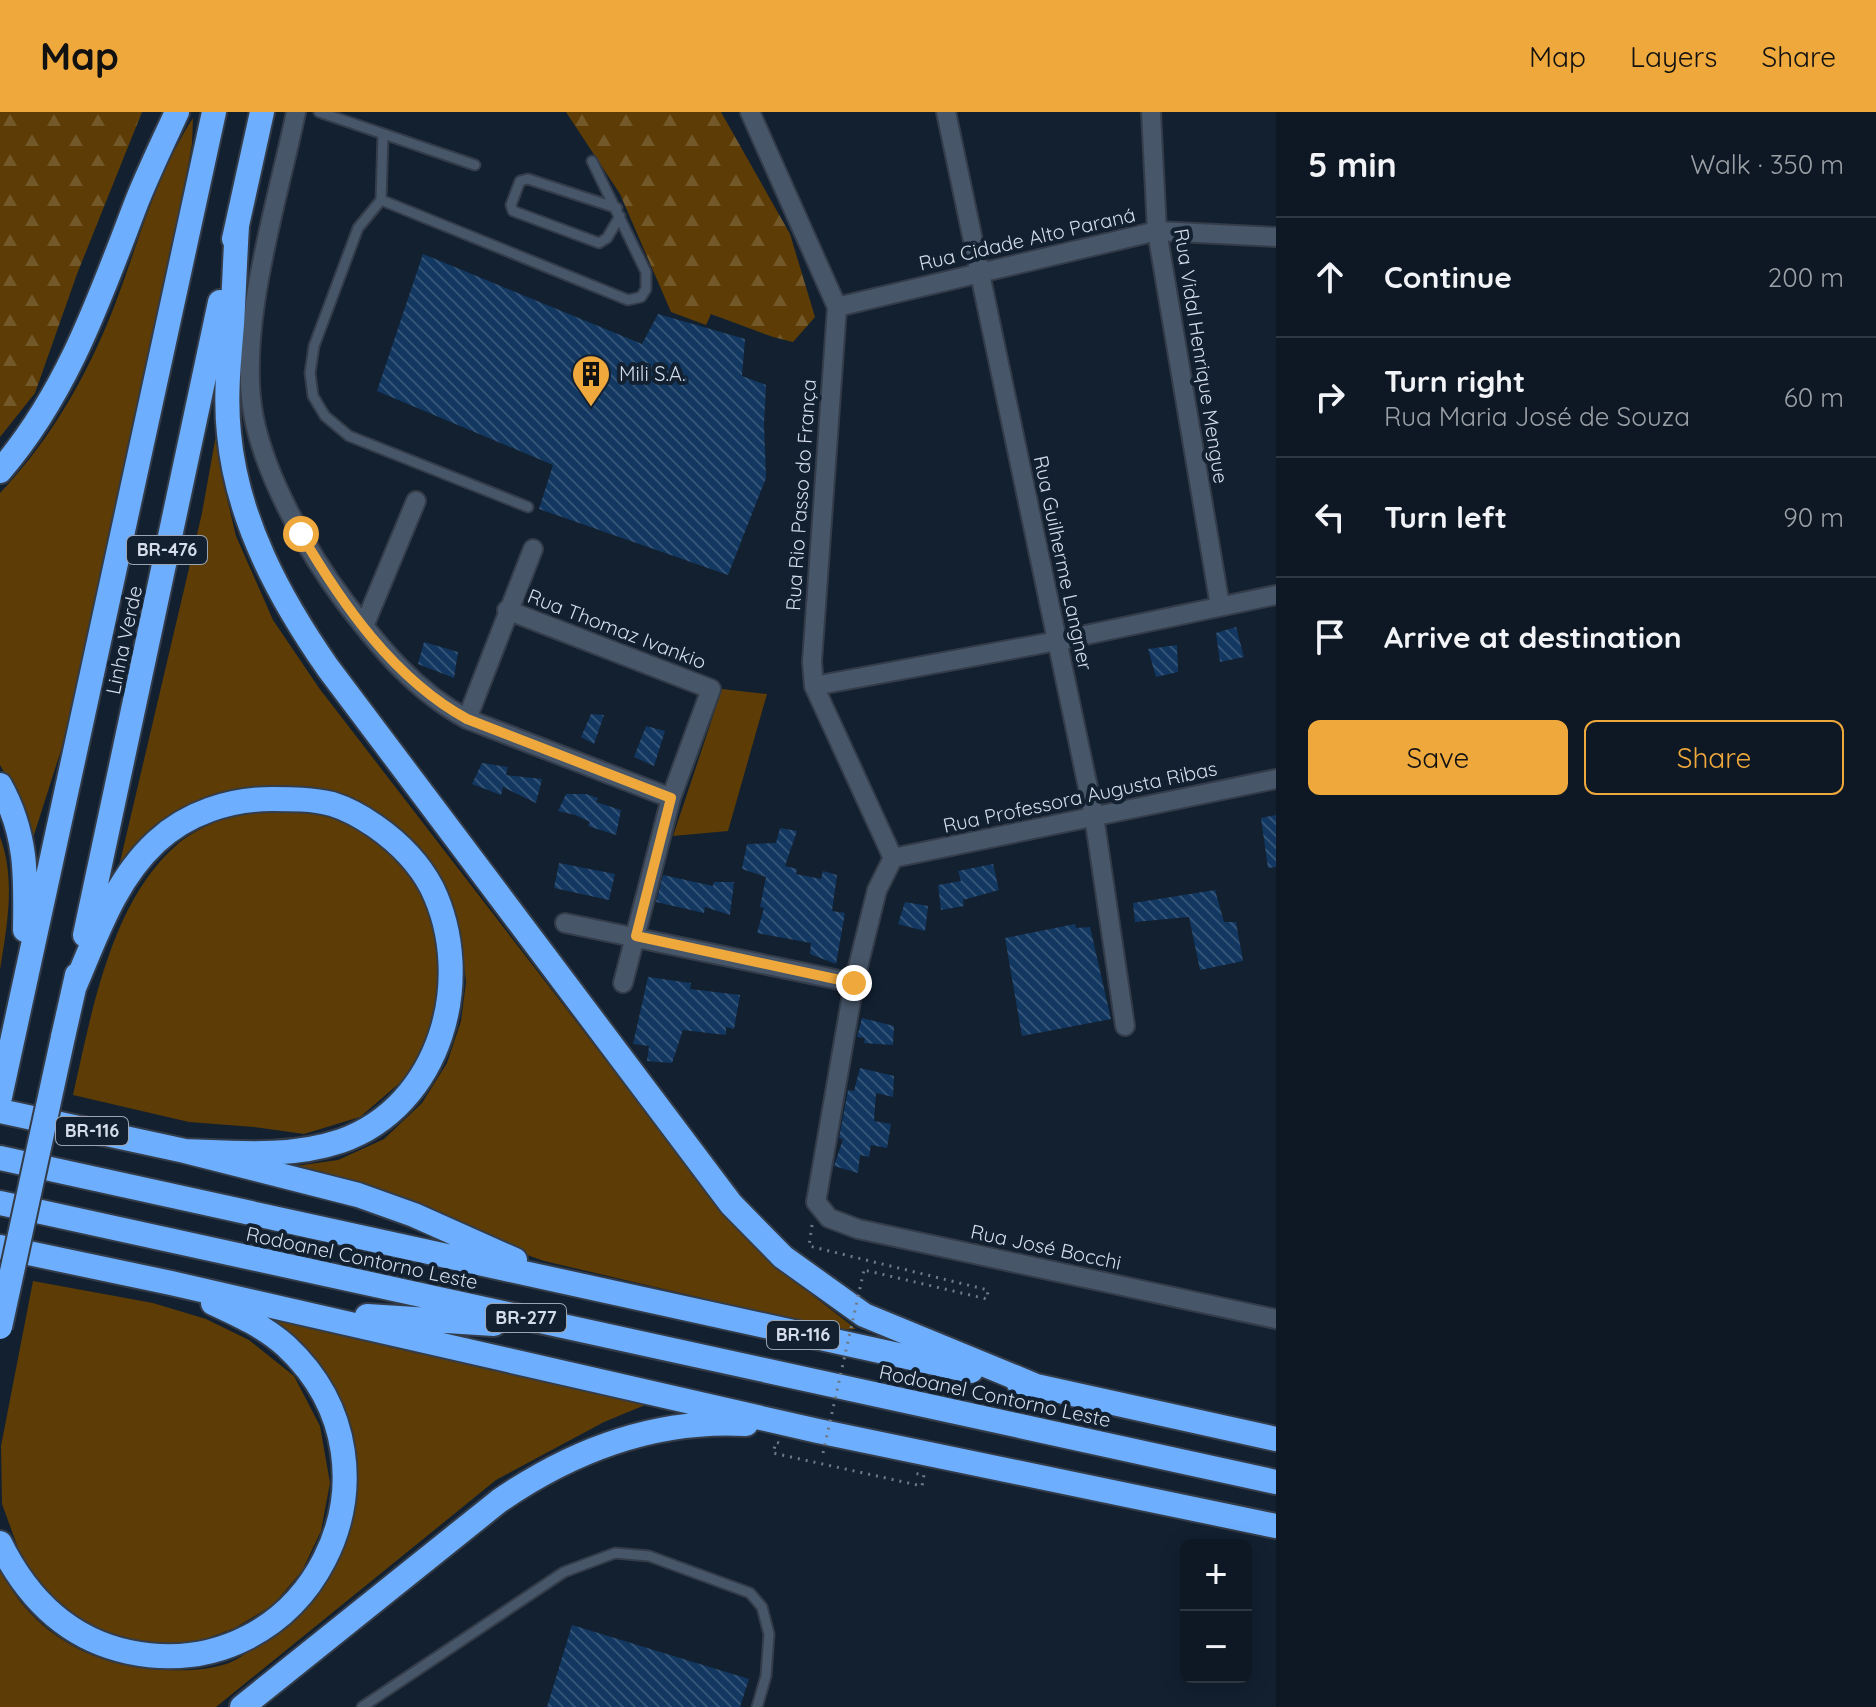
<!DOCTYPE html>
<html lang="en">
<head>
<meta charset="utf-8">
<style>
  body { margin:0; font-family:Quicksand,sans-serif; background:#1c2531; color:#f1f3f6 }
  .controls { position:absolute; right:24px; bottom:24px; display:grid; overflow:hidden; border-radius:12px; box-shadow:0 4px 20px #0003 }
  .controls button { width:72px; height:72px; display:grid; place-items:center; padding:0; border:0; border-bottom:2px solid #2e3741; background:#0e1824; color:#f1f3f6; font:40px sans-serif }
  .stop { position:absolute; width:24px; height:24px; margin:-18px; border:6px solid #eea83c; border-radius:50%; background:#fff }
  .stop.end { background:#eea83c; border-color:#fff; box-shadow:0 2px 8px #0008 }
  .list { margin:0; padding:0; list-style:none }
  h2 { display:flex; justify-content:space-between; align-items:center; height:104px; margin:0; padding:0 32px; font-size:34px }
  h2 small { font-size:26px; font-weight:400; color:#9ba0a6 }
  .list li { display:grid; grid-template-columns:52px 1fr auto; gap:24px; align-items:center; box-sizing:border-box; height:120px; padding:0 32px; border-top:2px solid #2e3741 }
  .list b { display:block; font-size:30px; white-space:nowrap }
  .list p { margin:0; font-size:26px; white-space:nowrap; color:#9ba0a6 }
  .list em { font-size:26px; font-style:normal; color:#9ba0a6 }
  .actions { display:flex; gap:16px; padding:24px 32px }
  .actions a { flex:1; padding:18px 0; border:2px solid #eea83c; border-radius:12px; text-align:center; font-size:28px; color:#eea83c }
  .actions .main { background:#eea83c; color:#111 }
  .icon { flex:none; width:44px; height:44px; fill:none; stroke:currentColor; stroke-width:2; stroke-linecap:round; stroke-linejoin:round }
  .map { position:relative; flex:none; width:1276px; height:1595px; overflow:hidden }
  header { display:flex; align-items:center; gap:48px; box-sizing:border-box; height:112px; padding:0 40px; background:#eea83c; color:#111 }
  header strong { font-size:38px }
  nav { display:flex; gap:44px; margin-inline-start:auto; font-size:28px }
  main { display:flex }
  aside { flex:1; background:#0e1824 }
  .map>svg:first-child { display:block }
  .green { fill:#5d3c05 }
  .forest { fill:url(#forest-firs) }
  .building { fill:url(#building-back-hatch) }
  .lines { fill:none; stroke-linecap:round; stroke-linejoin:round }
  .lane-casing { stroke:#343c49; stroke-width:13 }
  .street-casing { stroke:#343c49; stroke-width:22 }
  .highway-casing { stroke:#343c49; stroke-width:28 }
  .path { stroke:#6e7a88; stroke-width:3; stroke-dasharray:2 6; stroke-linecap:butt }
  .lane { stroke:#475669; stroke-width:9 }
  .street { stroke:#475669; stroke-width:18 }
  .highway { stroke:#6daffe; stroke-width:24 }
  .highway-bridge-casing { stroke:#343c49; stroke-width:28; stroke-linecap:butt }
  .path-bridge { stroke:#6e7a88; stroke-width:3; stroke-dasharray:2 6; stroke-linecap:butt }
  .highway-bridge { stroke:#6daffe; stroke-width:24 }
  .route { stroke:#eea83c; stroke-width:10 }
  .labels { text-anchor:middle; stroke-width:8; stroke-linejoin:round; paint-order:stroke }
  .shield { fill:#122030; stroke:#9aa4b2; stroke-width:2 }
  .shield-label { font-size:18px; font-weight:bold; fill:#d4dde9 }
  .street-label { font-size:20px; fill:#d4dde9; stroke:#122030 }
  .poi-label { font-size:20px; fill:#d4dde9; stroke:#122030; text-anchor:start }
</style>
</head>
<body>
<header>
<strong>Map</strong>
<nav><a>Map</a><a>Layers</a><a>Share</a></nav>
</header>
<main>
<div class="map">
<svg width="1276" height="1595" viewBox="0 0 1276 1595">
  <defs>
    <pattern id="forest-firs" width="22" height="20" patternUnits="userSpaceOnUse" patternTransform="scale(2)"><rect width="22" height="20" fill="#5d3c05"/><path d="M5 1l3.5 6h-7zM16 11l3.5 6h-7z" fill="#735829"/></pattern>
    <pattern id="building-back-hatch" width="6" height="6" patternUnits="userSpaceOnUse" patternTransform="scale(2)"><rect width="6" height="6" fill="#123760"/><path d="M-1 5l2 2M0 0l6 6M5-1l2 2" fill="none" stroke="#345477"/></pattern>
  </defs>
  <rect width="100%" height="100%" fill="#122030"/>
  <path class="green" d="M193,6L192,32L175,126L95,489L62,635L33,726L23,693L0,653V381C53,325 90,259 117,187C140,125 157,62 193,6Z
    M218,312L223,370L236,424L273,508L319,576L719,1095L771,1151L856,1217L839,1218L544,1149L281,1056L338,1048L384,1027L422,991L447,951L461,909L466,870L461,827L453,794L434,758L375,701L237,681L122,756L120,750L202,401Z
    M722,577L767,582L728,719L673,724Z
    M240,698H313L366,721L399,750L425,785L440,828L442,872L433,920L402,969L360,1005L304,1022L254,1015L189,1010L73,983C92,899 111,787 180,730C196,717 221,708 240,698Z
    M0,725C16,767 7,814 0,858Z
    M33,1169L153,1191L206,1207L249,1228L294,1264L320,1314L330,1371L321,1419L302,1459L273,1493L235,1516L194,1531L137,1533L69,1506L25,1455L2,1392L1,1334Z
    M272,1205L650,1291L604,1310L496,1368L216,1595H0V1457C32,1523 95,1556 166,1558C186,1559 207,1558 226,1552C239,1548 251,1537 262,1530C329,1487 368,1414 354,1334C348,1295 327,1256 298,1229C289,1221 277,1217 272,1205Z"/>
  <path class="forest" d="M0,0H142L77,162L35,281L0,325Z
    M566,0H721L790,122L815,205L793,230L773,225L711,202L706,213L671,200L620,82Z"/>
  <path class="building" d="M423,142L642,232L658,202L745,227L742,264L766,273L764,312L766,366L728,463L539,397L553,353L377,279Z
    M1236,515L1244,545L1220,550L1216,521Z
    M424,530L458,540L454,566L418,552Z
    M1177,533L1178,560L1156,565L1148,537Z
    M591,602L604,603L594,632L581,625Z
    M646,614L665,619L654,654L634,645Z
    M482,651L508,655L506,663L542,667L536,691L503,675L501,683L472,672Z
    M566,682H586L598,686L596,690L621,698L616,723L588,714L590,710L575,703L558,699Z
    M1276,703V755L1268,756L1261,706Z
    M780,716L797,719L785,754L797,757L796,762L821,767L823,759L837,763L832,799L845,801L836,852L810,842L811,831L757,821L764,796L760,795L766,765L742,757L747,732L776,731Z
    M559,751L615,762L609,788L554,776Z
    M993,752L999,778L963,788L964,794L941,798L938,773L961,769L958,759Z
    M663,763L713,774L714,770H734L730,803L705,795L704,801L656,790Z
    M1215,778L1224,810H1236L1243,849L1200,858L1189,805L1135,810L1133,791Z
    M905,790L928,794L925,819L898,812Z
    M1075,812L1076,816L1090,815L1111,907L1022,924L1005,826Z
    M648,865L691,871L690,877L740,883L734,917L726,915V923L683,918L672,951L647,949L649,934L633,932Z
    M862,906L894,914L893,933L864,931L865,926L857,925Z
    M860,956L894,964L893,985L876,981L874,1009L891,1012L887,1036L871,1033L869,1045L860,1043L858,1061L834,1054L843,1027L839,1026L848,978L854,979Z
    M572,1513L749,1567L740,1595H547Z"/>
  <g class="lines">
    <g class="lane-casing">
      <path id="lane" d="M319,0L475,53
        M383,23L381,88L628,188L641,185L646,177V160L592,49
        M381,88L358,116L314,234L310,261L313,284L325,304L349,324L528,395
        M617,96L528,67L520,69L511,93L513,99L599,131L607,126L620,104
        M362,1595L564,1460L615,1441L649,1444L750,1481L762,1495L769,1522L766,1564L757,1595"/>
    </g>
    <g class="street-casing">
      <path id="street" d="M296,0C278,88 236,218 254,306C266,366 308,441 345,490C380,536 415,579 467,607L671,686
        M750,0L837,195L812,550L814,574L893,746
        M946,0L1094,704L1125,914
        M1151,0L1157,119L1220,494
        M837,195L1157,119L1276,125
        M507,498L711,577L671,686L623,871
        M364,514L416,389
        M814,574L1057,529L1276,483
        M467,607L533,437
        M893,746L877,778L854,871L816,1090L829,1106L858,1117L1276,1207
        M893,746L1276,667
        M565,811L854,871"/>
    </g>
    <g class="highway-casing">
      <path id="highway" d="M237,114C235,147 234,179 232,212C229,249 225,285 229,322C237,408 280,487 328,556L731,1092L783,1145L864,1203L1034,1273
        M234,127L262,0
        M0,359C68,280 100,185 137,89C149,59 163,30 177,0
        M0,673C27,722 26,763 25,818
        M85,823L220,190
        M74,876C96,825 114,769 156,730C187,701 230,687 272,687C292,687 312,687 332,692C348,697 362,705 375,714C398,730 419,751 432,776C476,867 441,994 341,1029C291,1046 236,1041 185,1039
        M63,925L77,863
        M0,985L214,0
        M0,999L185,1039L358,1083L414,1103L515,1148
        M0,1046L971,1259
        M0,1091L1276,1370
        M0,1135L171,1171L818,1319L1276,1414
        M367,1204L494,1212
        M1018,1270L1276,1327
        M0,1431C27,1486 68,1527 129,1540C308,1577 419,1358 286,1234C265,1215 239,1203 213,1191
        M242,1595L499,1389C573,1338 655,1307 746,1312"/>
    </g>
    <path class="path" d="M812,1113L809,1134L988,1178L987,1187L864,1158
      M779,1331L776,1330L773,1341L922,1374L924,1363L913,1361"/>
    <use href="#lane" class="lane"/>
    <use href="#street" class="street"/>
    <use href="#highway" class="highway"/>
    <g class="highway-bridge-casing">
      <path id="highway-bridge" d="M0,1215L63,925"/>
    </g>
    <path class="path-bridge" d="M823,1341L864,1158"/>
    <use href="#highway-bridge" class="highway-bridge"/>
  </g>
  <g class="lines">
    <path class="route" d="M301,422C342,492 394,567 467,607L671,686L636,824L854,871"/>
  </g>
  <defs>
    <g id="building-pin" transform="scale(2)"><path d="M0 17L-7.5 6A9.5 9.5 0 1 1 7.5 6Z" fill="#eea83c" stroke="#122030"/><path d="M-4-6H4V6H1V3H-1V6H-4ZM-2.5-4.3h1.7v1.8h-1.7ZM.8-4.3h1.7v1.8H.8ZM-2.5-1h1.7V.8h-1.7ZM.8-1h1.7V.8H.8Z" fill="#111"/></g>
  </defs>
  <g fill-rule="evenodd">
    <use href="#building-pin" x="591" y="262"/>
  </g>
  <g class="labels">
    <g class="shield">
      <rect x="127" y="424" width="80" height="28" rx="6"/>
      <rect x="56" y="1005" width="72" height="28" rx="6"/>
      <rect x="486" y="1192" width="80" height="28" rx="6"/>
      <rect x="767" y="1209" width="72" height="28" rx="6"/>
    </g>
    <g class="shield-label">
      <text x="167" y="444">BR-476</text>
      <text x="92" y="1025">BR-116</text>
      <text x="526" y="1212">BR-277</text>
      <text x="803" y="1229">BR-116</text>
    </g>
    <g class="street-label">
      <text transform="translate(1027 127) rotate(-13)" y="7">Rua Cidade Alto Paraná</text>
      <text transform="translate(1201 244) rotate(81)" y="7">Rua Vidal Henrique Mengue</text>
      <text transform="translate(801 383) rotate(-86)" y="7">Rua Rio Passo do França</text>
      <text transform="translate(1063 451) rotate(78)" y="7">Rua Guilherme Langner</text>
      <text transform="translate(617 517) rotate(21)" y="7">Rua Thomaz Ivankio</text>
      <text transform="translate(124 528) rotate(-78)" y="7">Linha Verde</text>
      <text transform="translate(1080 685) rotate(-12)" y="7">Rua Professora Augusta Ribas</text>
      <text transform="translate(1046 1135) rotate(12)" y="7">Rua José Bocchi</text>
      <text transform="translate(362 1146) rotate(12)" y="7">Rodoanel Contorno Leste</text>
      <text transform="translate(995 1284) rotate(12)" y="7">Rodoanel Contorno Leste</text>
    </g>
    <g class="poi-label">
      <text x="619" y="269">Mili S.A.</text>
    </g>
  </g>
</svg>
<div class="controls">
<button>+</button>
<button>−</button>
</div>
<div class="stop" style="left:301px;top:422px"></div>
<div class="stop end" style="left:854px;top:871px"></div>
</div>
<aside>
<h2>5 min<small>Walk · 350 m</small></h2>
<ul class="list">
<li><svg class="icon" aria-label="ahead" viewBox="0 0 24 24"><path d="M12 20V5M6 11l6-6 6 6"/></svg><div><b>Continue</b></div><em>200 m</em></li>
<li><svg class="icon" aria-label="right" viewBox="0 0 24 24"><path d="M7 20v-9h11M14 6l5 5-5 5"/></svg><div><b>Turn right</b><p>Rua Maria José de Souza</p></div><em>60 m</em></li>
<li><svg class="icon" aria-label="left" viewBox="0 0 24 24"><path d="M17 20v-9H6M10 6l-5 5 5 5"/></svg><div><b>Turn left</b></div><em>90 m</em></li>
<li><svg class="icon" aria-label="arrive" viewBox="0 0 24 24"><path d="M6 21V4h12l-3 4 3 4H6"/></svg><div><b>Arrive at destination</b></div></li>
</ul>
<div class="actions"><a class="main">Save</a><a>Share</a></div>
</aside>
</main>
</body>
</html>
